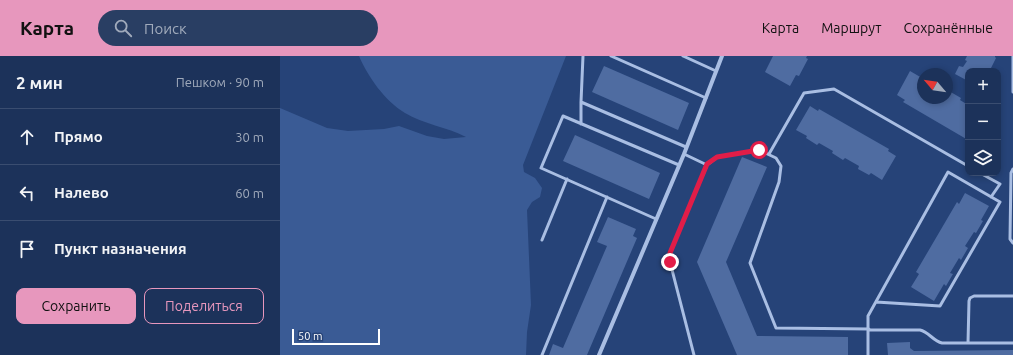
<!DOCTYPE html>
<html lang="ru">
<head>
<meta charset="utf-8">
<style>
  body { margin:0; font-family:Ubuntu,sans-serif; background:#293e63; color:#f1f3f6 }
  .controls { position:absolute; right:12px; top:12px; display:grid; overflow:hidden; border-radius:8px; box-shadow:0 2px 6px #0003 }
  .controls button { width:36px; height:36px; display:grid; place-items:center; padding:0; border:0; border-bottom:1px solid #3a4d70; background:#1c325a; color:#f1f3f6; font:20px sans-serif }
  .compass { position:absolute; left:637px; top:12px; width:36px; height:36px; border-radius:50%; background:#1c325a; box-shadow:0 2px 6px #0003; rotate:299deg }
  .scale { position:absolute; left:12px; bottom:10px; width:88px; box-sizing:border-box; padding-left:4px; border:2px solid #fff; border-top:0; font-size:11px; line-height:14px; white-space:nowrap; color:#fff; -webkit-text-stroke:3px #264378; paint-order:stroke }
  .stop { position:absolute; width:12px; height:12px; margin:-9px; border:3px solid #e11d48; border-radius:50%; background:#fff }
  .stop.end { background:#e11d48; border-color:#fff; box-shadow:0 1px 4px #0008 }
  .list { margin:0; padding:0; list-style:none }
  h2 { display:flex; justify-content:space-between; align-items:center; height:52px; margin:0; padding:0 16px; font-size:17px }
  h2 small { font-size:13px; font-weight:400; color:#a0aabb }
  .list li { display:grid; grid-template-columns:26px 1fr auto; gap:12px; align-items:center; box-sizing:border-box; height:56px; padding:0 16px; border-top:1px solid #3a4d70 }
  .list b { display:block; font-size:15px; white-space:nowrap }
  .list em { font-size:13px; font-style:normal; color:#a0aabb }
  .actions { display:flex; gap:8px; padding:12px 16px }
  .actions a { flex:1; padding:9px 0; border:1px solid #e797bd; border-radius:8px; text-align:center; font-size:14px; color:#e797bd }
  .actions .main { background:#e797bd; color:#111 }
  .icon { flex:none; width:22px; height:22px; fill:none; stroke:currentColor; stroke-width:2; stroke-linecap:round; stroke-linejoin:round }
  .map { position:relative; flex:none; width:733px; height:299px; overflow:hidden }
  header { display:flex; align-items:center; gap:24px; box-sizing:border-box; height:56px; padding:0 20px; background:#e797bd; color:#111 }
  header strong { font-size:19px }
  nav { display:flex; gap:22px; margin-inline-start:auto; font-size:14px }
  .search { width:280px; height:36px; background:#293e63; display:flex; align-items:center; gap:10px; box-sizing:border-box; padding:0 14px; border-radius:22px; color:#a0aabb; font-size:15px }
  main { display:flex }
  aside { flex:1; background:#1c325a }
  .map>svg:first-child { display:block }
  .green { fill:#3a5b95 }
  .building { fill:#4f6ca1 }
  .lines { fill:none; stroke-linecap:round; stroke-linejoin:round }
  .service { stroke:#a9bee3; stroke-width:3 }
  .minor { stroke:#a9bee3; stroke-width:4 }
  .route { stroke:#e11d48; stroke-width:5 }
</style>
</head>
<body>
<header>
<strong>Карта</strong>
<div class="search"><svg class="icon" aria-label="search" viewBox="0 0 24 24"><circle cx="10" cy="10" r="6"/><path d="M15 15l6 6"/></svg>Поиск</div>
<nav><a>Карта</a><a>Маршрут</a><a>Сохранённые</a></nav>
</header>
<main>
<aside>
<h2>2 мин<small>Пешком · 90 m</small></h2>
<ul class="list">
<li><svg class="icon" aria-label="ahead" viewBox="0 0 24 24"><path d="M12 20V5M6 11l6-6 6 6"/></svg><div><b>Прямо</b></div><em>30 m</em></li>
<li><svg class="icon" aria-label="left" viewBox="0 0 24 24"><path d="M17 20v-9H6M10 6l-5 5 5 5"/></svg><div><b>Налево</b></div><em>60 m</em></li>
<li><svg class="icon" aria-label="arrive" viewBox="0 0 24 24"><path d="M6 21V4h12l-3 4 3 4H6"/></svg><div><b>Пункт назначения</b></div></li>
</ul>
<div class="actions"><a class="main">Сохранить</a><a>Поделиться</a></div>
</aside>
<div class="map">
<svg width="733" height="299" viewBox="0 0 733 299">
  <rect width="100%" height="100%" fill="#264378"/>
  <path class="green" d="M79,0H286L243,109L244,116L255,122L262,132L260,141L252,146L247,154L251,249L247,276L246,299H0V52L47,72L68,75L104,73L119,70L147,80L164,83L186,81C167,71 143,68 125,57C105,45 88,21 79,0Z"/>
  <path class="building" d="M493,0H527L526,2L528,3L519,20L516,19L510,30L485,16Z
    M687,0H715V1L716,2L710,14L688,15V25L675,18L679,10L683,11L687,5L685,4Z
    M324,10L409,47L398,74L312,36Z
    M630,15L642,22L643,20V42H667V37L669,35L681,42L680,44L688,49V84L623,46L625,44L617,39Z
    M530,50L538,55L539,53L609,93L608,95L616,100L602,124L591,117L589,119L578,113L579,110L565,102L563,104L552,97L553,95L539,87L537,89L526,82L527,80L516,74Z
    M295,79L380,117L369,143L283,105Z
    M462,101L487,111L446,206L477,280L568,281V299H457L417,206Z
    M685,137L709,150L701,164L703,165L696,177L694,176L685,190L688,192L681,204L679,202L670,217L673,218L666,230L664,228L654,245L631,231L639,218L636,216L677,146L679,148Z
    M328,161L356,173L353,180L357,182L307,299H269L273,288L283,292L327,190L317,186Z
    M630,286V292L634,295L733,294V299H608L607,287Z"/>
  <g class="lines">
    <path class="service" d="M331,0L426,42
      M403,0L436,15
      M733,0V36
      M301,46L406,91
      M301,68V46L303,0
      M404,98L427,109
      M489,98L524,37L554,33L688,110
      M733,113L731,117L730,183L733,187
      M700,117L720,128L711,141
      M376,163L261,112L283,60L399,109
      M262,184L287,123
      M589,274H640C649,276 653,285 662,287H733
      M688,287L689,245L690,242L694,240H733
      M262,299L327,141
      M414,299L390,206V197L427,109L437,101L479,94L496,102L501,110L499,126L470,207L496,272L589,273
      M588,299V260L668,116L720,146L660,250L596,246"/>
    <path class="minor" d="M319,299L404,98L442,0"/>
  </g>
  <g class="lines">
    <path class="route" d="M390,206V197L427,108L437,101L479,94"/>
  </g>
</svg>
<div class="controls">
<button>+</button>
<button>−</button>
<button><svg class="icon" aria-label="layers" viewBox="0 0 24 24"><path d="M12 4l9 5-9 5-9-5zM3 14l9 5 9-5"/></svg></button>
</div>
<svg class="compass" viewBox="-18 -18 36 36"><path d="M0-13l5 13h-10z" fill="#e53935"/><path d="M0 13l5-13h-10z" fill="#a0aabb"/></svg>
<div class="scale">50 m</div>
<div class="stop" style="left:479px;top:94px"></div>
<div class="stop end" style="left:390px;top:206px"></div>
</div>
</main>
</body>
</html>
